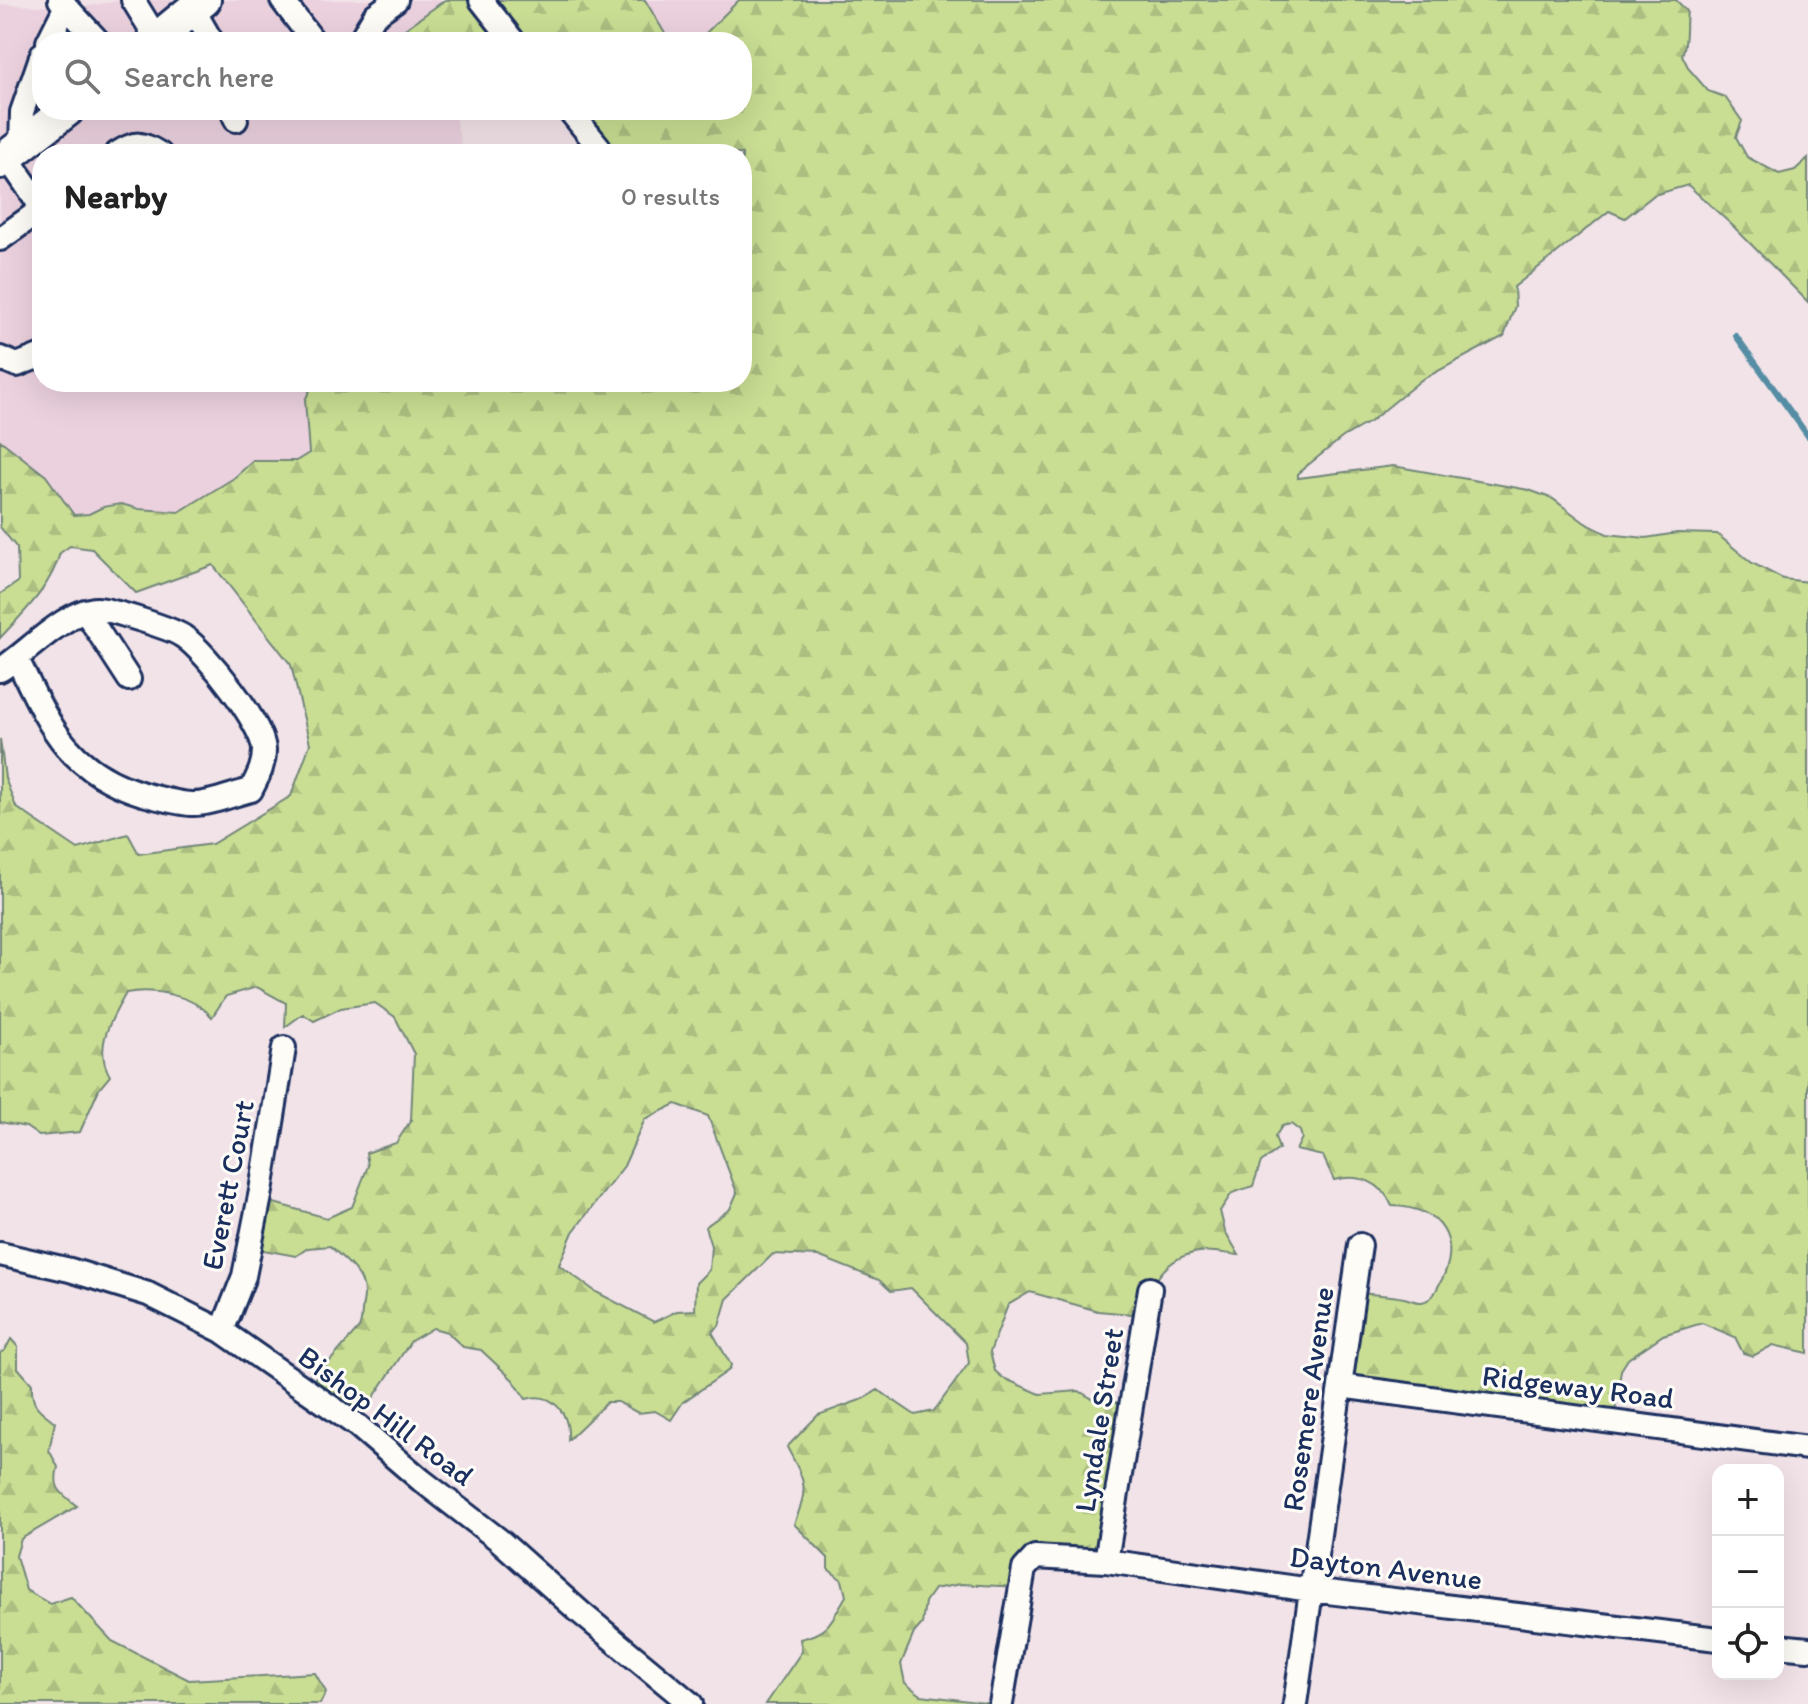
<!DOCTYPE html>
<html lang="en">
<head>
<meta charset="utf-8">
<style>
  body { margin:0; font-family:Itim,sans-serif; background:#f6f6f6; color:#222 }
  .controls { position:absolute; right:24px; bottom:24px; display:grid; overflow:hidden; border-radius:16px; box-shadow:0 8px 32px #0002 }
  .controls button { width:72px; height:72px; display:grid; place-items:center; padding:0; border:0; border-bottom:2px solid #e0e0e0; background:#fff; color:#222; font:40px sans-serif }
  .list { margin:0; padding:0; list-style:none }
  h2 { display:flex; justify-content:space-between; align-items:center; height:104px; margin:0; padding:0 32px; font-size:34px }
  h2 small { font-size:26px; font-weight:400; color:#767676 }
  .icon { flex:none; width:44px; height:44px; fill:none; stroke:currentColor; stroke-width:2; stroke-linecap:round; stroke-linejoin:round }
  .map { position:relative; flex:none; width:1808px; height:1704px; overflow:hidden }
  .search { position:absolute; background:#fff; box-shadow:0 8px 32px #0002; left:32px; top:32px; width:720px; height:88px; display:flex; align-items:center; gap:20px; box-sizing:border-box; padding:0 28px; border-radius:32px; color:#767676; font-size:30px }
  .panel { position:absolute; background:#fff; box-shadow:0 8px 32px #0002; left:32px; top:144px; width:720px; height:248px; border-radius:32px }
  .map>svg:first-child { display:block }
  .built { fill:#ebd1de }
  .forest { fill:url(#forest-firs); stroke:#728678; stroke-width:2; fill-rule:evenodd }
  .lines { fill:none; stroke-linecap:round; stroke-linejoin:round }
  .stream { stroke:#558da4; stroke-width:6 }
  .minor-casing { stroke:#1b2f5e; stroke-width:28 }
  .highway-casing { stroke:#1b2f5e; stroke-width:38 }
  .minor { stroke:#fdfcf7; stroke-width:22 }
  .highway { stroke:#fdfcf7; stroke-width:32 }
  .labels { text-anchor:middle; stroke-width:6; stroke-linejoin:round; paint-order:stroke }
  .street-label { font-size:30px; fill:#1b2f5e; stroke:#fdfcf7 }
</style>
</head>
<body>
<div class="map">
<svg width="1808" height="1704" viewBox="0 0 1808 1704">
  <defs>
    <pattern id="forest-firs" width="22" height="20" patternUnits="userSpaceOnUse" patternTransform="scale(2)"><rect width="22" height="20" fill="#c9de93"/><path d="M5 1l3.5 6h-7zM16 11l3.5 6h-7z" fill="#acbf81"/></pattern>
  </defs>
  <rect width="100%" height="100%" fill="#f2e3e8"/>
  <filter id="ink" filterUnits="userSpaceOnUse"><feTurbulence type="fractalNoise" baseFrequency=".0125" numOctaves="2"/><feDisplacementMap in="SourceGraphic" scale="16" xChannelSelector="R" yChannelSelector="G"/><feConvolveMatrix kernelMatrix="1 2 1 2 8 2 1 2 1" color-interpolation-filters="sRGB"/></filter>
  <g filter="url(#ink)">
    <path class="built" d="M123,0H445L387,42H42V110H453L461,142L458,152L455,154H42V382H314V384L305,400L309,453L296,461H253L234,478L179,513L139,509L122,504L103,507L89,514L74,515L46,476L0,440V4L77,8Z
      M645,0H739L697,42H670Z"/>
    <path class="forest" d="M445,0H645L670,42H387Z
      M739,0H1676L1687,11C1685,26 1688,42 1682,55L1689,69L1708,91L1725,97L1742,121L1736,137L1747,157L1779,174L1795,170L1808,158V302L1733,226L1688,185L1654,195L1625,218L1609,211L1514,287L1515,306L1504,336L1421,380L1371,421L1343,437L1298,473V478L1393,466L1529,490L1553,499L1585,523L1607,534L1646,538L1677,533L1717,534L1752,563L1783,579L1808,582V1353L1773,1345L1753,1356L1743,1353L1735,1337L1702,1323L1663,1335L1628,1359L1621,1370L1614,1419L1347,1386L1360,1293C1375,1295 1390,1295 1404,1298C1410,1299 1416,1303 1422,1302C1432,1300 1435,1293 1439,1285C1464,1242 1442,1207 1392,1206C1382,1182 1359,1173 1334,1180L1323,1156L1296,1150L1302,1138L1300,1131L1291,1124L1282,1126L1275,1137L1279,1149L1261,1162L1253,1186L1232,1193L1220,1211L1225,1231L1239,1255C1226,1254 1212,1250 1199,1252C1164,1257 1150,1285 1142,1315L1098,1311L1030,1292L1008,1305L990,1352L995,1371L1003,1378L1040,1394L1079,1391L1091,1398L1128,1404L1105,1558L1037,1555L1019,1587L961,1584L934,1589L925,1602L922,1624L914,1633L901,1664L905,1683L921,1695L993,1704H766L802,1651L800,1639C830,1632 831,1621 846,1596L842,1580L828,1569V1558L794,1524C810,1486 805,1482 787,1447L818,1415L863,1399L878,1390L915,1415L934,1411L969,1363L966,1343L911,1288L891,1291L879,1280L818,1256L773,1254L727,1299L719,1326L712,1332L731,1365L729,1370L683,1402L671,1420L655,1411L638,1413L618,1402H607L568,1440C570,1415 554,1391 526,1399L513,1380L481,1350L463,1347L447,1332L433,1328L411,1341L358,1421L308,1386L359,1328C363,1319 361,1312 363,1303C369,1275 348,1264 330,1246L308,1248L296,1256L252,1248L267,1201L327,1218L352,1207L368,1166L366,1153L396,1143L411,1120L414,1054L395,1017L375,1003L341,1008L314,1021L303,1014L285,1027L286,1003L257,987L226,996L212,1017C193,995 154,988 126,993C111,1020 93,1047 110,1076L99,1089L80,1132L39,1136L26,1127L0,1122V739L5,778L16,807L78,849L128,834L139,854L212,844L291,796L310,744L291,665L213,565L136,593L92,549L70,546L60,553C51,587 23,613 0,638V594L18,582L17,548L0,527V440L46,476L74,515L89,514L103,507L121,504L139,509L179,512L234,478L253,461H296L309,453L305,400L314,382H742V154H599L575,110H742V42H697ZM676,1104L708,1116L737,1193L730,1209L705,1227L711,1246L709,1270L696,1283L695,1310L677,1311L654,1322L596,1292L559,1265L573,1232L624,1166L645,1119Z
      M11,1339L18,1347V1368L32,1384C31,1406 38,1409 55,1422L49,1450L58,1467C52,1489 61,1493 77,1506L21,1539L16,1556L26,1590L50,1604L71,1597L112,1641L189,1680L315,1673L326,1692L320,1704H0V1353L5,1350Z"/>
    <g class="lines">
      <path class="stream" d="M1736,336L1808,436"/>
      <g class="minor-casing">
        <path id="minor" d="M60,0L99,42
          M133,0L157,39
          M282,0L314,42
          M481,0L514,42
          M193,9L212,42
          M48,42L66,6
          M359,42L375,15L396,0
          M232,110L236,120
          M569,110L599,147
          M21,146L22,112L42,54
          M116,154C137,141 140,142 160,154
          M7,157L42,208
          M0,239L42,209
          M0,358L17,365L42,355
          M85,611L129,679
          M0,670C27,653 66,610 97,609C109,609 174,629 184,637C206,652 263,724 264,750C264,766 258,776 251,790C233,794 209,805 191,804C175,803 158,798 143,794C67,771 49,725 17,659
          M0,1254L70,1270L148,1294L222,1331L358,1426L421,1480L499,1540L581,1613L691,1704
          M222,1331L244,1276L261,1191L284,1048
          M1340,1386L1808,1448
          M1106,1561L1150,1289
          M1778,1646L1808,1649
          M1001,1704L1024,1569L1035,1557L1106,1561L1311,1590L1718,1639
          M1295,1704L1360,1245"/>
      </g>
      <g class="highway-casing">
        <path id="highway" d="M153,42L204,0
          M0,162L67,110"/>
      </g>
      <use href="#minor" class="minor"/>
      <use href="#highway" class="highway"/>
    </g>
  </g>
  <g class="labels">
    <g class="street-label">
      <text transform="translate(228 1185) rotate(-79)" y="10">Everett Court</text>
      <text transform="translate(1578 1387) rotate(7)" y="10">Ridgeway Road</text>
      <text transform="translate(1308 1399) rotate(-82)" y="10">Rosemere Avenue</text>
      <text transform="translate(386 1416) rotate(37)" y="10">Bishop Hill Road</text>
      <text transform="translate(1099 1420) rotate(-81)" y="10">Lyndale Street</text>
      <text transform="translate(1386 1568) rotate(7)" y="10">Dayton Avenue</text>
    </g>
  </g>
</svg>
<div class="controls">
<button>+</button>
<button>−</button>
<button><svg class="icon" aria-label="locate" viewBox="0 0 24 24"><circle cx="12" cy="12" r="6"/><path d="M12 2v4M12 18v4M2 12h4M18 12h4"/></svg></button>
</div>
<div class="search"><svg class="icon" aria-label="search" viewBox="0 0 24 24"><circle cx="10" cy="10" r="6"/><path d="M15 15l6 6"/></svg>Search here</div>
<section class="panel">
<h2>Nearby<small>0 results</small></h2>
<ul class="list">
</ul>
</section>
</div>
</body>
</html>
